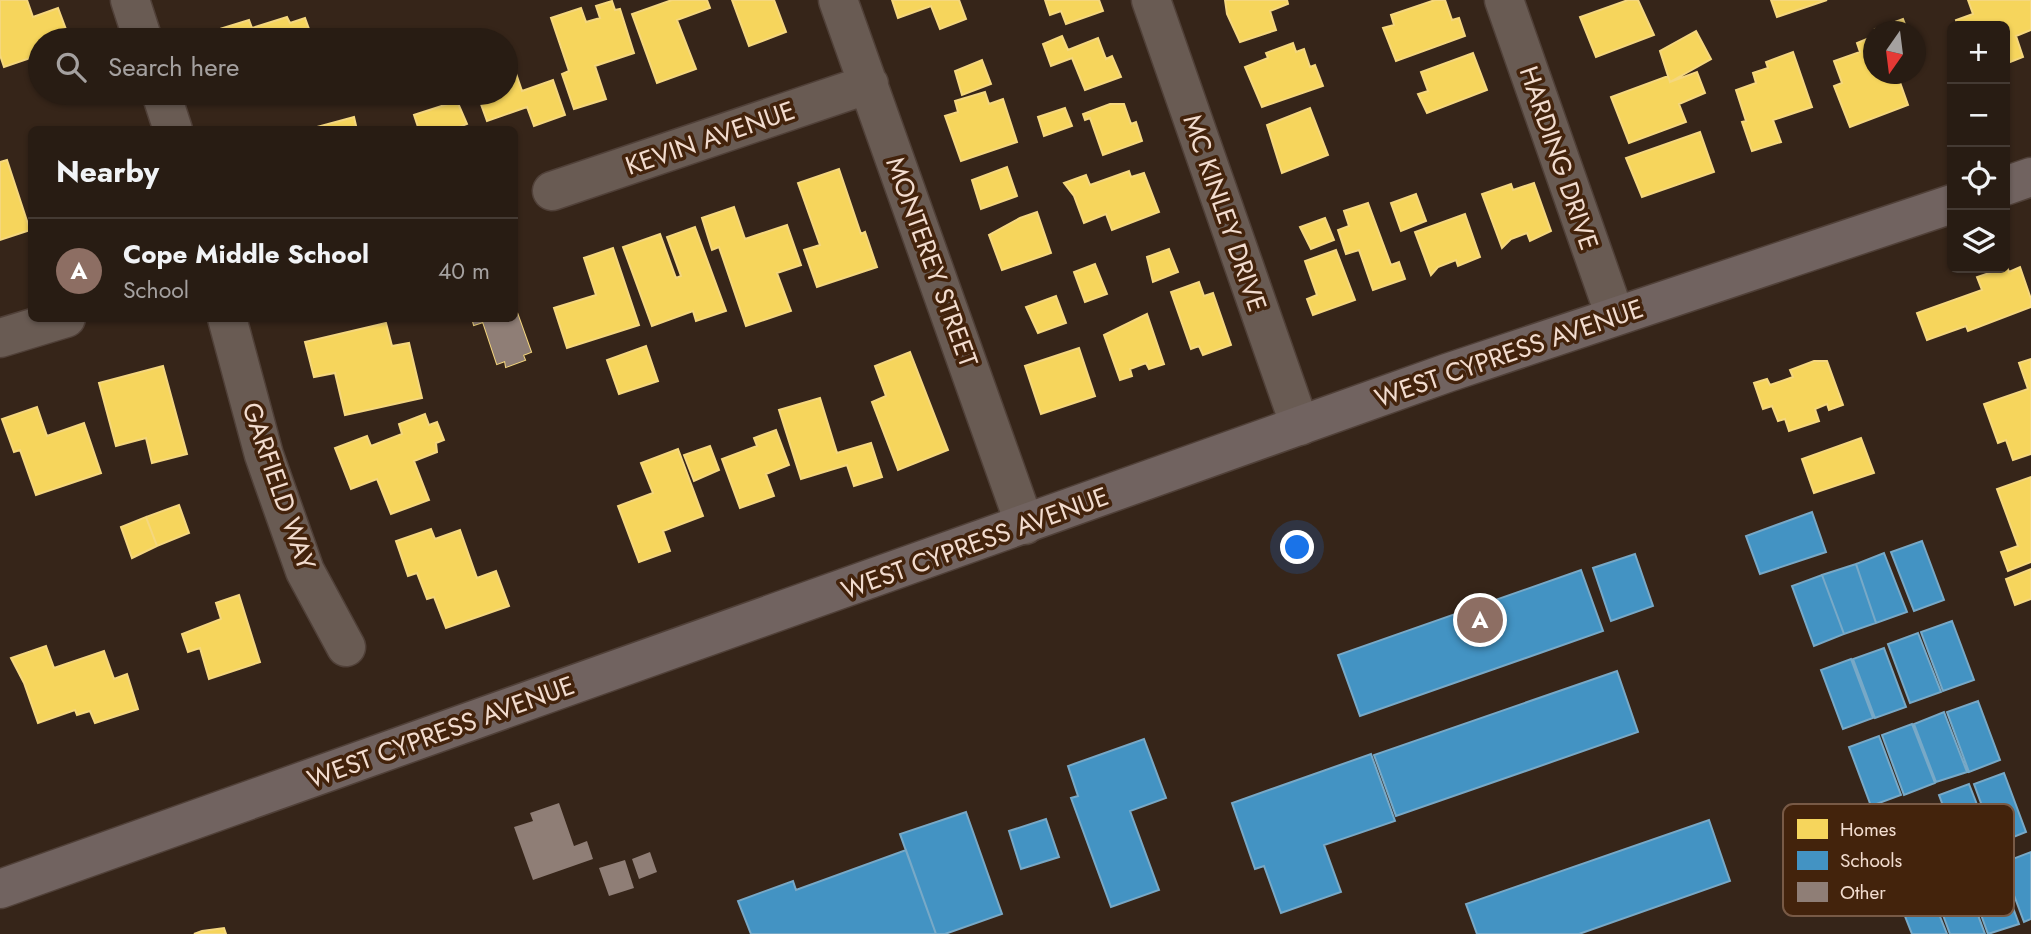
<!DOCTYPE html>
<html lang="en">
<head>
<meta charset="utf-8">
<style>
  body { margin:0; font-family:Jost,sans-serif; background:#30251c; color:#f1f3f6 }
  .controls { position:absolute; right:21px; top:21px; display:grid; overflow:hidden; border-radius:10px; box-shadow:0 2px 5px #0004 }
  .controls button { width:63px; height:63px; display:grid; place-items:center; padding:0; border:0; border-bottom:2px solid #443a33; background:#281c13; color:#f1f3f6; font:35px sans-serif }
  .compass { position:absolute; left:1863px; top:21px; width:63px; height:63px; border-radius:50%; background:#281c13; box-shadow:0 2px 5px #0004; rotate:194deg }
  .you { position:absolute; left:1298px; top:548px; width:24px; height:24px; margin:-18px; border:5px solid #fff; border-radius:50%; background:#1a73e8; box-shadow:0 0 0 10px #1a73e833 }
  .badge { display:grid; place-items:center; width:46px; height:46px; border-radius:50%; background:#ea580c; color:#fff; font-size:23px; font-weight:700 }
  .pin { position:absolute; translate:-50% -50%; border:4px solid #fff; box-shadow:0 2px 7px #0006 }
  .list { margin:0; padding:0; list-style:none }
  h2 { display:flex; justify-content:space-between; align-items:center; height:91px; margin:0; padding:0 28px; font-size:30px }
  h2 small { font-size:23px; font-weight:400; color:#a5a1a0 }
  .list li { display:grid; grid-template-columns:46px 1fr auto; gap:21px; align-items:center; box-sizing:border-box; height:105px; padding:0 28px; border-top:2px solid #443a33 }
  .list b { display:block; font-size:26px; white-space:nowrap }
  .list p { margin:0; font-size:23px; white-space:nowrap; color:#a5a1a0 }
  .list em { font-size:23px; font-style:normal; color:#a5a1a0 }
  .icon { flex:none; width:38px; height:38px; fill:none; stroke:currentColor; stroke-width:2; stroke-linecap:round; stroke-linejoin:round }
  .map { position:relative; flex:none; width:2031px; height:934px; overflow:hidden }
  .search { position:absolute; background:#281c13; box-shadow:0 2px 5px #0004; left:28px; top:28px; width:490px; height:77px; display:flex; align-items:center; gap:18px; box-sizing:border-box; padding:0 24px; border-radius:38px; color:#a5a1a0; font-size:26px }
  .panel { position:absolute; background:#281c13; box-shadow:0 2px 5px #0004; left:28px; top:126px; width:490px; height:196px; border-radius:10px }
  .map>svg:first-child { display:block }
  .homes { fill:#f6d55c; stroke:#f5d77e; stroke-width:2 }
  .schools { fill:#4393c3; stroke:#78a9c7; stroke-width:2 }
  .building { fill:#8f7e76 }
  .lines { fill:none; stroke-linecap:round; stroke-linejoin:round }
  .minor-casing { stroke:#504038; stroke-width:41 }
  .major-casing { stroke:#504038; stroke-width:41 }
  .minor { stroke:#695b53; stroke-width:38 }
  .major { stroke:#716360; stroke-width:38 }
  .labels { text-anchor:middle; stroke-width:7; stroke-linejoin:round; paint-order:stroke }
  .street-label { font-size:26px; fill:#f2dccf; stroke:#43230c }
  .key { fill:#43230c; stroke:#785a46; stroke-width:2 }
  .key-label { font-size:19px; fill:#f2dccf }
</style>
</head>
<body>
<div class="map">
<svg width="2031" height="934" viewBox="0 0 2031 934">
  <rect width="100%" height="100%" fill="#362519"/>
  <path class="homes" d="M0,0H27L33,17L58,8L70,40H40V58L39,55L4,67L0,55Z
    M672,0H707L710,8L677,20L696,69L657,83L632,14Z
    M732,0H774L786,32L749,46Z
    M892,0H959L966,19L940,29L931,6L898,18Z
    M1045,0H1099L1103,11L1066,24L1061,11L1050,15Z
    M1225,0H1287L1288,4L1270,11L1276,30L1240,42L1227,14Z
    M1435,0H1445L1452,20L1459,18L1465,36L1396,61L1383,28L1394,25L1391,15Z
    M1628,0H1638L1654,35L1596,57L1580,17Z
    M1771,0H1827L1777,17Z
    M1968,0H2031V30L2016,36L2023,57L2005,64V26H1958L1956,20L1973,14Z
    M612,1L615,10L620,9L634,53L595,66L606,99L574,109L562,74L569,71L551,18L581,8L586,22L600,18L596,6Z
    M287,17L290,23L305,18L313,40H224L220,29L249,20L252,28Z
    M1903,19L1908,32H1876L1875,29Z
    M1696,31L1711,59L1670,82L1660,51Z
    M1062,36L1068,50L1098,38L1106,59L1112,56L1121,77L1085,90L1072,58L1051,66L1043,44Z
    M1874,36V74H1897L1908,105L1850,127L1834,86L1842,83L1834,61L1860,52L1857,43Z
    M1293,43L1296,52L1304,49L1310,67L1315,65L1323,86L1262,107L1245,67L1268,58L1266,53Z
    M506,44L522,91L553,80L565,115L534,126L527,107L487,121L477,93H506Z
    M1793,52L1812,107L1773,120L1781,142L1752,151L1742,122L1746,121L1736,90L1756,83L1753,73L1768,68L1766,62Z
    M1473,53L1487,90L1427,113L1418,94L1428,91L1421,72Z
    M982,60L991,84L962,95L955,71Z
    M1697,72L1705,93L1679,104L1686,122L1629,143L1611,97L1668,76L1670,82Z
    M985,92L989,104L1003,99L1017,142L961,161L945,116L958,112L955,101Z
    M267,93H295L269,101Z
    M457,101L467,124L451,130H419L414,115Z
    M1110,104H1124L1131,124L1136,122L1142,141L1103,155L1090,118L1085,120L1083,114Z
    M1065,108L1072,126L1044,136L1038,117Z
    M1310,108L1328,155L1282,173L1267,125Z
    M354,117L357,130H306Z
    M1700,132L1714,172L1642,197L1626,158Z
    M7,160L30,230L0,240V162Z
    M1007,167L1017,196L981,209L972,180Z
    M839,169L861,234L865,232L877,267L817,287L804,250L820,245L798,183Z
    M1129,171L1131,177L1144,173L1159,212L1112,230L1106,214L1084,223L1074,196L1064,183L1086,175L1090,185Z
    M1534,183L1551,231L1530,241L1527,233L1511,239L1502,248L1482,194L1511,184L1513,190Z
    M1416,194L1426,221L1401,231L1391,203Z
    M1368,203L1391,265L1399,262L1405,279L1373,290L1359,250L1346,254L1338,230L1349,226L1344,211Z
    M734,207L745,239L787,225L801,265L777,273L791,311L746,326L719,247L712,250L702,218Z
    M1037,212L1051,253L1002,270L989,235L1020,218Z
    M1465,214L1480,257L1458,266L1456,260L1438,267L1431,275L1415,232Z
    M1325,218L1334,240L1311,249L1300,227Z
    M695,227L726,311L696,321L693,311L652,326L623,247L660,234L676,278L681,276L667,237Z
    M613,248L639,325L567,348L554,308L596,295L584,258Z
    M1169,249L1178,272L1153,282L1147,257Z
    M1336,250L1355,300L1313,315L1307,299L1317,295L1305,261Z
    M1095,264L1107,294L1085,302L1074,272Z
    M2007,267L2009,272L2020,267L2031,299V307L1968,331L1966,326L1927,340L1917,313L1982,290L1977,277Z
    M1199,282L1204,296L1213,293L1231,345L1203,355L1199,346L1191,349L1171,292Z
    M1056,296L1066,323L1038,333L1026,307Z
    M515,307L531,352L523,355L525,360L506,367L505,361L497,364L483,322L474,325L472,318H514Z
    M1147,314L1164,364L1149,369L1146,363L1130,369L1132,376L1120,380L1104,335Z
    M386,323L392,346L409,343L422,398L345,415L335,373L314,377L305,342Z
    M646,346L658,381L619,394L607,360Z
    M1079,348L1095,396L1041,414L1025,366Z
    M910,352L948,450L898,470L872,402L886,396L875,366Z
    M2031,359V454L2013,460L2006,440L1998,443L1984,404L2028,389L2019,363Z
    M1814,361H1827L1843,405L1829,410L1827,404L1815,409L1819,421L1789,431L1785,419L1778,421L1772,406L1763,409L1754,383L1767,379L1770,385L1793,377L1790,370Z
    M163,366L187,454L152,463L146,438L116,446L99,383Z
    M820,398L837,453L871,443L882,477L854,486L847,465L801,479L779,410Z
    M37,407L47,436L84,423L101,473L36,495L20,450L14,452L2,419Z
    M425,414L429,425L437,422L444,440L436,443L437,452L414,461L429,500L391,514L377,479L351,489L335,448L367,436L371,446L402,434L399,424Z
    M776,430L789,465L766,474L774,496L740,508L722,459L757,446L754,438Z
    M1861,438L1874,473L1814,493L1802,459Z
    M710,446L719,470L694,481L684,455Z
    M678,449L703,516L663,531L670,551L639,562L618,506L653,493L641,463Z
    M2031,477V562L2008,571L2001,552L2018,546L1997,489Z
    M179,505L189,533L157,546L146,517Z
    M146,517L157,546L132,558L121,527Z
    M431,529L435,539L460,530L477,578L496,571L509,606L446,628L434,597L427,599L417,573L408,576L396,541Z
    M2031,569V599L2015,605L2006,579Z
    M239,595L260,662L209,679L200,648L188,652L182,634L221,619L216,603Z
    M46,646L54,668L104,651L114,679L127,674L138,709L95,723L90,711L77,715L75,710L38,723L24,683L11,658Z
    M224,928L226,934H194L202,931Z"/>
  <path class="schools" d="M1812,512L1826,552L1760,574L1746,536Z
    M1922,541L1944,600L1914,611L1891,552Z
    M1884,553L1907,612L1876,623L1856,564Z
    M1635,554L1653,606L1611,621L1593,568Z
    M1856,564L1876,623L1844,634L1822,575Z
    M1581,570L1603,631L1360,716L1338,655Z
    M1822,575L1844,634L1814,646L1792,586Z
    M1952,621L1974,680L1943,691L1921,632Z
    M1918,633L1941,692L1910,703L1888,644Z
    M1884,648L1906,707L1875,718L1853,659Z
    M1851,659L1873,718L1843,729L1821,670Z
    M1617,671L1638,732L1396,816L1374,755Z
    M1978,701L2000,760L1969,772L1947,712Z
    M1944,712L1967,772L1936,782L1914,724Z
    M1912,724L1935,783L1904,795L1882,735Z
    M1879,736L1901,795L1871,806L1849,747Z
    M1144,739L1166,798L1130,811L1159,890L1111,907L1071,798L1078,796L1068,766Z
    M1371,754L1395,821L1324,845L1341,892L1281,913L1264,866L1255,869L1232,803Z
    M2004,773L2026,832L1996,844L1974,784Z
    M1969,784L1992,843L1961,854L1939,795Z
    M966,812L1002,914L945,934H936L900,834Z
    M1046,819L1059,857L1021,869L1009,831Z
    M1709,820L1730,881L1579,934H1477L1466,904Z
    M906,850L936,934H751L738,901L793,881L796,890Z
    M2031,852V919L2024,922L2002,863Z
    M1997,864L2019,924L1988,934L1967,876Z
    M1964,877L1985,934H1950L1933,888Z
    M1929,889L1947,934H1912L1899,901Z"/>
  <path class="building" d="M515,307L531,352L523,355L525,360L506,367L505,361L497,364L483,322L474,325L472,318H514Z
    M559,803L574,846L587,841L593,859L533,880L514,827L533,821L530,813Z
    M650,852L657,872L639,879L632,859Z
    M625,860L634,888L609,896L599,868Z"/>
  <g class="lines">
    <g class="minor-casing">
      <path id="minor" d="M130,0L143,40
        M838,0L1025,525
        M1151,0L1300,426
        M1504,0L1615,316
        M161,93L173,130
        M552,191L869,84
        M227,318L264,455L305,571L346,647
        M0,338L66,318"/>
    </g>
    <g class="major-casing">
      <path id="major" d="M2005,186L2031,177
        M0,889L1447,373L1952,204"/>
    </g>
    <use href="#minor" class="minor"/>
    <use href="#major" class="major"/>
  </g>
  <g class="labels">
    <g class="street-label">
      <text transform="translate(710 138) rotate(-19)" y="9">KEVIN AVENUE</text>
      <text transform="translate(1559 158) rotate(71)" y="9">HARDING DRIVE</text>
      <text transform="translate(1225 213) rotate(71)" y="9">MC KINLEY DRIVE</text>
      <text transform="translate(932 262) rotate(70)" y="9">MONTEREY STREET</text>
      <text transform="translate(1509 353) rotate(-19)" y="9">WEST CYPRESS AVENUE</text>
      <text transform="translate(279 486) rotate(71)" y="9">GARFIELD WAY</text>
      <text transform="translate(975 543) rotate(-20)" y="9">WEST CYPRESS AVENUE</text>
      <text transform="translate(441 732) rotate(-20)" y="9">WEST CYPRESS AVENUE</text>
    </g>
  </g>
  <rect x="1783" y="804" width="231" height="112" rx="10" class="key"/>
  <rect x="1797" y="819" width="31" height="20" fill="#f6d55c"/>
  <rect x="1797" y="851" width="31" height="19" fill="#4393c3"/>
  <rect x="1797" y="882" width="31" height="20" fill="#8f7e76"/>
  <g class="key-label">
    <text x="1840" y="836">Homes</text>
    <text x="1840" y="867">Schools</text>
    <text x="1840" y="899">Other</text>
  </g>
</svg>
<div class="controls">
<button>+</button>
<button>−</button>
<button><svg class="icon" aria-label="locate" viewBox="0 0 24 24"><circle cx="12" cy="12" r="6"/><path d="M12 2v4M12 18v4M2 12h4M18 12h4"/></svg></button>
<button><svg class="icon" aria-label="layers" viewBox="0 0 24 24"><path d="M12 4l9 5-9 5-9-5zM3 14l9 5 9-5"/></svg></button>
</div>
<svg class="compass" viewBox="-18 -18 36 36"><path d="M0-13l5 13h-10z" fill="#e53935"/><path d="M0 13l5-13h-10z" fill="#a5a1a0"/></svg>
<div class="you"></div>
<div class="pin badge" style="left:1480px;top:620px;background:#8d6e63">A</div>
<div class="search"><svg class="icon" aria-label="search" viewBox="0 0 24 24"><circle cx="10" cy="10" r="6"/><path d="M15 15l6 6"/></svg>Search here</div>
<section class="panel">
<h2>Nearby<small></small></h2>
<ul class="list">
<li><span class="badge" style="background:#8d6e63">A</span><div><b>Cope Middle School</b><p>School</p></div><em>40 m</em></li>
</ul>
</section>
</div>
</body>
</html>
